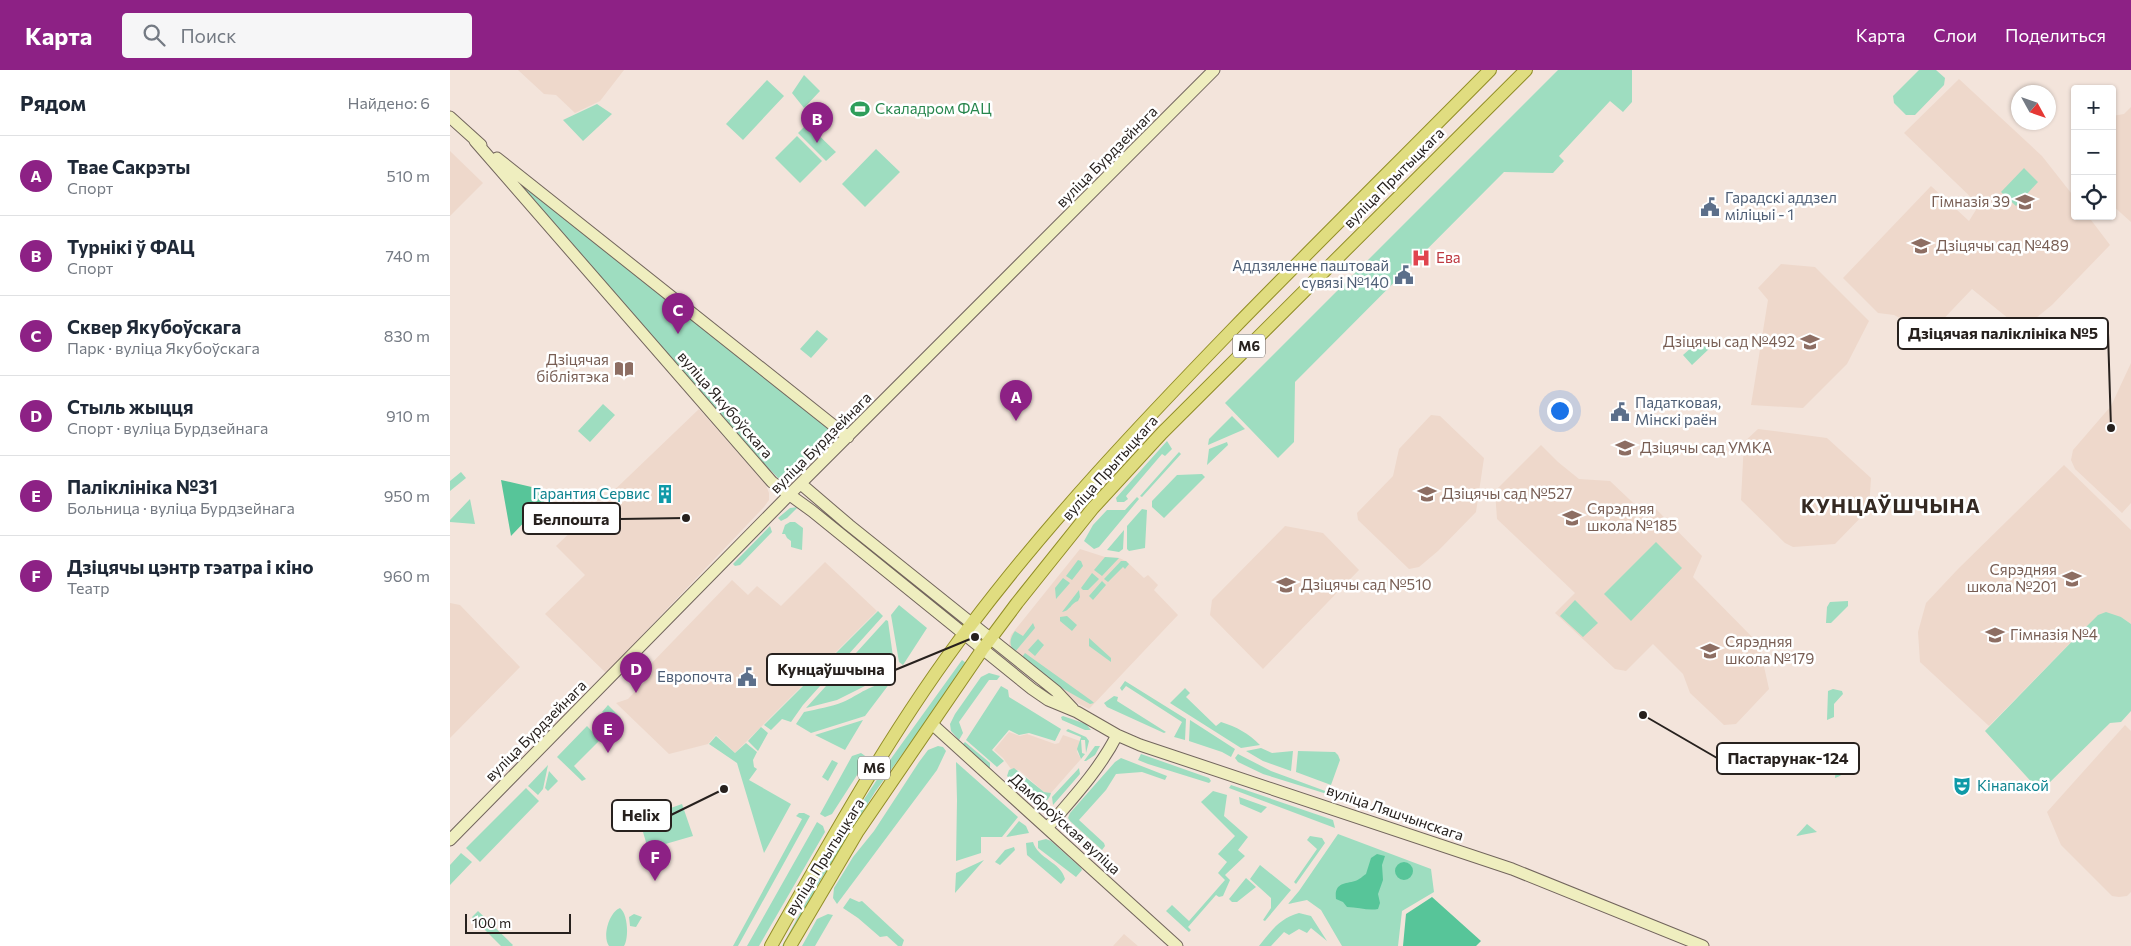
<!DOCTYPE html>
<html lang="ru">
<head>
<meta charset="utf-8">
<style>
  body { margin:0; font-family:Commissioner,sans-serif; background:#f6f6f7; color:#1f2937 }
  .controls { position:absolute; right:15px; top:15px; display:grid; overflow:hidden; border-radius:5px; box-shadow:0 1px 4px #0004 }
  .controls button { width:45px; height:45px; display:grid; place-items:center; padding:0; border:0; border-bottom:1px solid #e0e1e3; background:#fff; color:#1f2937; font:25px sans-serif }
  .compass { position:absolute; left:1561px; top:15px; width:45px; height:45px; border-radius:50%; background:#fff; box-shadow:0 1px 4px #0004; rotate:130deg }
  .scale { position:absolute; left:15px; bottom:12px; width:106px; box-sizing:border-box; padding-left:5px; border:2px solid #27211e; border-top:0; font-size:14px; line-height:18px; white-space:nowrap; color:#27211e; -webkit-text-stroke:4px #fff; paint-order:stroke }
  .you { position:absolute; left:1109px; top:340px; width:18px; height:18px; margin:-12px; border:4px solid #fff; border-radius:50%; background:#1a73e8; box-shadow:0 0 0 8px #1a73e833 }
  .badge { display:grid; place-items:center; width:32px; height:32px; border-radius:50%; background:#8d2185; color:#fff; font-size:16px; font-weight:700 }
  .pin { position:absolute; translate:-50% -41px; filter:drop-shadow(0 1px 2px #0008) }
  .pin::after { content:''; position:absolute; top:26px; width:18px; height:15px; background:inherit; clip-path:polygon(0 0,100% 0,50% 100%) }
  .list { margin:0; padding:0; list-style:none }
  h2 { display:flex; justify-content:space-between; align-items:center; height:65px; margin:0; padding:0 20px; font-size:21px }
  h2 small { font-size:16px; font-weight:400; color:#747a83 }
  .list li { display:grid; grid-template-columns:32px 1fr auto; gap:15px; align-items:center; box-sizing:border-box; height:80px; padding:0 20px; border-top:1px solid #e0e1e3 }
  .list b { display:block; font-size:19px; white-space:nowrap }
  .list p { margin:0; font-size:16px; white-space:nowrap; color:#747a83 }
  .list em { font-size:16px; font-style:normal; color:#747a83 }
  .icon { flex:none; width:28px; height:28px; fill:none; stroke:currentColor; stroke-width:2; stroke-linecap:round; stroke-linejoin:round }
  .map { position:relative; flex:none; width:1681px; height:876px; overflow:hidden }
  header { display:flex; align-items:center; gap:30px; box-sizing:border-box; height:70px; padding:0 25px; background:#8d2185; color:#fff }
  header strong { font-size:24px }
  nav { display:flex; gap:28px; margin-inline-start:auto; font-size:18px }
  .search { width:350px; height:45px; background:#f6f6f7; display:flex; align-items:center; gap:12px; box-sizing:border-box; padding:0 18px; border-radius:5px; color:#747a83; font-size:19px }
  main { display:flex }
  aside { flex:1; background:#fff }
  .map>svg:first-child { display:block }
  .built { fill:#eed8cb }
  .green { fill:#9eddc0 }
  .forest { fill:#57c599 }
  .lines { fill:none; stroke-linecap:round; stroke-linejoin:round }
  .secondary-casing { stroke:#72655d; stroke-width:13 }
  .primary-casing { stroke:#928d26; stroke-width:14 }
  .secondary { stroke:#efeebf; stroke-width:11 }
  .primary { stroke:#e0dd80; stroke-width:12 }
  .labels { text-anchor:middle; stroke-width:5; stroke-linejoin:round; paint-order:stroke }
  .shield { fill:#fff; stroke:#686462; stroke-width:1 }
  .shield-label { font-size:14px; font-weight:bold; fill:#27211e }
  .leisure-label { font-size:15px; fill:#27864d; stroke:#fff; text-anchor:start }
  .street-label { font-size:15px; fill:#27211e; stroke:#fff }
  .service-label { font-size:15px; fill:#4e5e75; stroke:#fff; text-anchor:start }
  .education-label { font-size:15px; fill:#785e54; stroke:#fff; text-anchor:start }
  .health-label { font-size:15px; fill:#be3a42; stroke:#fff; text-anchor:start }
  .culture-label { font-size:15px; fill:#0d838f; stroke:#fff; text-anchor:end }
  .district-label { font-size:20px; font-weight:bold; letter-spacing:1px; fill:#342922; stroke:#fff }
  .leader { fill:none; stroke:#27211e; stroke-width:2 }
  .callout-dot { fill:#27211e; stroke:#fff; stroke-width:2 }
  .callout { fill:#fff; stroke:#27211e; stroke-width:2 }
  .callout-label { font-size:16px; text-anchor:middle; font-weight:bold; fill:#27211e }
</style>
</head>
<body>
<header>
<strong>Карта</strong>
<div class="search"><svg class="icon" aria-label="search" viewBox="0 0 24 24"><circle cx="10" cy="10" r="6"/><path d="M15 15l6 6"/></svg>Поиск</div>
<nav><a>Карта</a><a>Слои</a><a>Поделиться</a></nav>
</header>
<main>
<aside>
<h2>Рядом<small>Найдено: 6</small></h2>
<ul class="list">
<li><span class="badge">A</span><div><b>Твае Сакрэты</b><p>Спорт</p></div><em>510 m</em></li>
<li><span class="badge">B</span><div><b>Турнікі ў ФАЦ</b><p>Спорт</p></div><em>740 m</em></li>
<li><span class="badge">C</span><div><b>Сквер Якубоўскага</b><p>Парк · вуліца Якубоўскага</p></div><em>830 m</em></li>
<li><span class="badge">D</span><div><b>Стыль жыцця</b><p>Спорт · вуліца Бурдзейнага</p></div><em>910 m</em></li>
<li><span class="badge">E</span><div><b>Паліклініка №31</b><p>Больница · вуліца Бурдзейнага</p></div><em>950 m</em></li>
<li><span class="badge">F</span><div><b>Дзіцячы цэнтр тэатра і кіно</b><p>Театр</p></div><em>960 m</em></li>
</ul>
</aside>
<div class="map">
<svg width="1681" height="876" viewBox="0 0 1681 876">
  <rect width="100%" height="100%" fill="#f3e4db"/>
  <path class="built" d="M68,0H174L150,31L125,43L106,25L94,24Z
    M1509,9L1592,86L1625,128V146H1638L1660,175L1602,235L1576,256L1559,249L1522,219L1483,260L1463,255L1444,245L1428,243L1393,208L1481,116L1519,151L1529,135L1454,63Z
    M1681,37V152L1662,135V46L1674,44Z
    M0,81L33,113L0,146Z
    M1331,194L1365,197L1419,251L1397,294L1353,338L1301,335L1318,230L1308,218Z
    M1681,293V433L1672,443L1625,399L1621,390L1623,380L1661,336Z
    M249,339L316,415L319,423V430L314,437L156,603L95,544L135,505L106,476Z
    M981,345L990,346L1034,388L1026,442L988,481L969,497L959,499L908,450L907,443L943,406L949,379Z
    M1308,359L1377,368L1421,408L1419,439L1385,474L1343,477L1335,473L1291,430L1294,372Z
    M1091,375L1108,392L1129,409L1160,411L1197,446L1205,438L1252,486L1243,507L1309,574L1319,619L1286,654L1274,655L1240,623L1233,604L1203,574L1176,601L1165,599L1105,543L1125,523L1047,449L1045,421Z
    M1614,395L1681,460V554L1671,547L1625,568L1539,656L1470,592L1468,562L1476,533L1508,499Z
    M835,456L873,463L909,500L813,599L760,545L762,530Z
    M630,479L655,487L669,488L676,491L694,508L698,505L708,515L704,520L728,545L639,639L627,633L594,609L559,577V573L561,565Z
    M375,492L427,541L285,683L266,665L258,674L219,684L166,633L178,629L198,608L196,599L282,510L298,525L307,516L331,536Z
    M0,533L10,535L70,597L0,668Z
    M1675,655L1681,661V822L1677,826L1669,827L1662,826L1611,775L1597,742Z
    M559,662L570,666L577,664L605,674L609,673L613,665L630,671L627,682L631,689L601,723L594,722L569,700L561,699L553,688L544,680Z
    M674,864L688,876H663Z"/>
  <path class="green" d="M1108,0H1182V32L1173,42L1160,31L1109,86L1114,91L1103,103L1054,102L845,312L844,372L828,388L775,333Z
    M1469,0H1486L1495,8L1494,15L1465,45H1456L1444,33L1443,26Z
    M354,5L370,21L354,38L342,23Z
    M317,10L334,26L293,70L276,54Z
    M147,34L162,44L133,71L113,50Z
    M357,54L386,82L376,91L348,63Z
    M347,66L372,91L350,113L325,88Z
    M426,79L450,102L415,137L392,114Z
    M1574,98L1588,112L1566,136L1551,122Z
    M60,104L373,354L378,358V368L338,408L333,409L328,408L291,369Z
    M367,260L378,269L361,288L350,279Z
    M1251,269L1260,278L1242,295L1233,285Z
    M153,334L165,345L140,372L128,361Z
    M782,346L795,359L758,375L759,369Z
    M717,371L722,379L715,386L712,384L676,426L678,429L674,432H667L666,428Z
    M777,372L778,375L757,395L759,379Z
    M729,382L731,384L692,427L690,426Z
    M11,402L16,408L0,421V411Z
    M752,404L755,407L714,448L702,437V431L727,405Z
    M687,427L689,429L649,477L644,479L634,471L643,455L657,440H675Z
    M20,429L25,454L0,452V450Z
    M348,437L337,448L331,451L328,448L340,438Z
    M692,439L697,440L695,478L679,481L677,479V456Z
    M345,452L353,458L352,480L341,477V471L337,468L335,464H332L335,455L340,452Z
    M320,456L322,462L290,495L285,496L283,494Z
    M674,460L673,479L669,482L657,480Z
    M1206,472L1232,498L1181,551L1154,524Z
    M655,487L669,488L652,506L644,500Z
    M628,490L631,491L633,496L622,510L616,506Z
    M671,491H676L679,494L675,499L673,497L658,512L654,509Z
    M642,503L649,509L638,520H633L631,518Z
    M613,508L620,513L606,529L605,518Z
    M652,511L656,515L643,530L639,526Z
    M629,520L630,527L628,531C621,533 620,541 612,542Z
    M1125,530L1148,553L1133,567L1110,546Z
    M1398,531V536L1381,553H1376L1377,537L1380,532Z
    M449,535L477,558L453,595L449,592L441,545Z
    M428,541L433,546L353,635L341,652L332,649L321,660L314,655Z
    M1656,542L1671,547L1681,554V641L1671,652L1660,653L1594,718L1586,717L1535,661L1637,556L1648,545Z
    M617,546L627,555L622,561L610,551V547Z
    M436,550L438,551L445,601L443,607L423,612L387,630L356,638Z
    M583,553L585,558L565,582C558,575 560,568 565,561L573,566Z
    M639,568L661,588V592L639,576Z
    M588,569L594,575L585,586L578,580Z
    M575,583L642,631L644,633L640,634L610,617L572,587Z
    M512,590L516,593L513,600L425,722L369,813L336,876H332L405,743L440,690Z
    M539,603L550,606L547,610H539L509,652L513,663L509,670L501,661L500,654L505,644L531,607Z
    M675,611L736,649L735,670L724,667L732,652L676,616L672,621L670,618Z
    M440,613L415,646L361,663L346,654L354,642C367,639 381,637 393,632C409,625 422,613 440,613Z
    M551,616L558,620L559,627L611,659L605,671L579,663L569,665L559,660L542,680L554,691L547,697L516,670Z
    M735,618L740,623L736,627L766,656L771,652C787,657 798,663 810,675L791,678L720,633Z
    M1383,619L1392,621L1393,624L1384,634V647L1377,650L1378,621Z
    M664,626L668,627L667,631L716,662L714,663L657,637L654,633Z
    M158,635L171,648L165,655L152,642Z
    M613,646L636,654L641,660H635L612,650L611,647Z
    M413,650L395,680L365,665Z
    M740,650L785,679L781,687L772,682L739,671Z
    M137,656L150,670L124,696L136,709L132,711L107,687Z
    M311,657L318,663L308,681L298,671Z
    M618,659L636,667L639,671L636,683L635,670H631L632,683L635,684L631,689L627,679L631,667L616,661Z
    M266,666L285,683L296,673L307,682L303,690L304,697L307,699L299,710L341,734L314,783L287,693L259,674Z
    M515,672L540,693V698L513,674Z
    M488,676L493,677L496,681L487,700L387,834L383,828L384,818L403,787L424,761L469,692L478,680Z
    M645,676H650L645,685L636,691H634Z
    M811,678L822,683L843,681L841,701L813,691L796,681Z
    M848,681L885,682L888,685L890,690L881,715L846,702Z
    M411,683L418,688L382,744L375,747L370,744L402,686Z
    M691,684L759,708L761,711L759,713L698,694L688,690Z
    M788,684L821,701L878,722L877,724L813,704L788,692L785,688Z
    M1387,686L1402,687C1400,698 1396,704 1385,708Z
    M671,688L717,706L715,710L692,702L666,704L656,720L629,750L654,773L655,776L652,780L620,751L618,748L620,743L665,692Z
    M382,690L388,693L378,711L372,707Z
    M506,692L568,747L552,767H531V783L506,791L507,730Z
    M98,695L93,719L88,725L78,716Z
    M564,698L594,722L601,723C594,747 567,714 557,706L559,700Z
    M629,698L630,704L603,735L602,727Z
    M99,701L108,711L98,721L95,718Z
    M781,715L883,750L885,758L779,718Z
    M76,718L89,731L30,792L16,778Z
    M763,721L777,725L774,746L798,767L788,780L795,786L775,805L780,810L773,826L769,827L766,825L738,857L741,860L739,862L716,841L722,835L739,851L775,810L768,803L777,792L768,784L785,766L751,732Z
    M789,727L817,737L811,743L790,734Z
    M232,734L243,766L198,779L193,762L215,740Z
    M349,743H354L360,746L288,876H283L352,749L346,746Z
    M569,751L576,756L579,763L556,767Z
    M367,752L373,756L375,762L309,876H297Z
    M1357,754L1367,762L1346,766Z
    M621,757L650,782L648,784H645L619,760Z
    M888,764L981,799L984,822L952,841L948,876H892L871,840L857,830L838,834L849,821Z
    M860,766L872,768L875,773L846,814L844,812L867,779L857,770Z
    M596,769L601,771L631,798L632,800L626,807L588,778V771Z
    M583,772C588,789 611,792 615,809L611,814L577,785L576,773Z
    M564,777L565,780L550,795L545,792L555,780Z
    M11,783L22,792L0,815V795Z
    M534,790L505,823L506,803Z
    M810,795L841,820L815,851L813,850L821,838V828L800,809Z
    M796,808L806,817L787,832H782L779,829Z
    M400,828L409,832L412,831L454,870L452,876H448L437,866L430,867L408,848L393,838Z
    M170,838C178,844 179,868 174,876H159C152,867 159,842 170,838Z
    M28,841L63,875L62,876H51L22,847Z
    M849,843L861,846L877,871L861,858L857,863L849,859L839,865L834,862L821,876H809C821,861 830,848 849,843Z
    M184,844L192,847L186,857L180,856L179,847Z
    M378,844L383,845L365,876H352L367,849Z"/>
  <path class="forest" d="M51,410L103,422L61,466Z
    M927,784L935,786L932,795L933,810L928,824L930,833L928,839C918,841 908,837 897,837L893,832L886,829C884,813 894,814 905,811C909,810 913,806 916,804L921,788Z
    M945 801a9 9 0 1 1 18 0a9 9 0 1 1-18 0Z
    M982,827L1031,871L1026,876H953L956,844Z"/>
  <g class="lines">
    <g class="secondary-casing">
      <path id="secondary" d="M0,47L31,75
        M25,71L322,412L362,441L582,619L598,630L627,642L667,665L690,675L1062,799L1253,876
        M47,88L398,367
        M351,414L399,455L606,621L623,639
        M482,654L727,876
        M597,758C622,729 650,699 667,665
        M0,770L339,425L764,0"/>
    </g>
    <g class="primary-casing">
      <path id="primary" d="M321,876C383,766 444,656 520,556C600,450 690,355 782,260C867,173 954,87 1040,0
        M340,876L408,761L532,580L567,533L643,438L712,363L1076,0"/>
    </g>
    <use href="#secondary" class="secondary"/>
    <use href="#primary" class="primary"/>
  </g>
  <defs>
    <g id="stadium-bare" transform="scale(1.5)"><path d="M0-5a6.5 5 0 1 0 0 10a6.5 5 0 1 0 0-10ZM-3.5-1.8h7v3.6h-7Z" fill="#2e9e5b" stroke="#fff" stroke-width="2.5" paint-order="stroke"/></g>
    <g id="school-bare" transform="scale(1.5)"><path d="M0-5L7-2L0 1L-7-2ZM-4 1L0 2.5L4 1V4Q0 6-4 4Z" fill="#8d6e63" stroke="#fff" stroke-width="2.5" paint-order="stroke"/></g>
    <g id="civic-bare" transform="scale(1.5)"><path d="M-.6-6.5H3V-4.5H.6V-3L4-1V1h2V6H-6V1h2V-1L-.6-3ZM-1.2 2.5V6h2.4V2.5Z" fill="#5c6f8a" stroke="#fff" stroke-width="2.5" paint-order="stroke"/></g>
    <g id="hospital-bare" transform="scale(1.5)"><path d="M-5-5h3v3.5h4V-5h3V5h-3V1.5h-4V5h-3Z" fill="#e0444e" stroke="#fff" stroke-width="2.5" paint-order="stroke"/></g>
    <g id="library-bare" transform="scale(1.5)"><path d="M-6-4Q-3-5.5-.7-3.5V5Q-3 3-6 4ZM6-4Q3-5.5 .7-3.5V5Q3 3 6 4Z" fill="#8d6e63" stroke="#fff" stroke-width="2.5" paint-order="stroke"/></g>
    <g id="building-bare" transform="scale(1.5)"><path d="M-4-6H4V6H1V3H-1V6H-4ZM-2.5-4.3h1.7v1.8h-1.7ZM.8-4.3h1.7v1.8H.8ZM-2.5-1h1.7V.8h-1.7ZM.8-1h1.7V.8H.8Z" fill="#0f9aa8" stroke="#fff" stroke-width="2.5" paint-order="stroke"/></g>
    <g id="theatre-bare" transform="scale(1.5)"><path d="M-5-5.5Q0-4 5-5.5V0Q5 5 0 6Q-5 5-5 0ZM-3.3-2.5H-1v1.5H-3.3ZM1-2.5H3.3v1.5H1ZM-2.8 1Q0 5.5 2.8 1Z" fill="#0f9aa8" stroke="#fff" stroke-width="2.5" paint-order="stroke"/></g>
  </defs>
  <g fill-rule="evenodd">
    <use href="#stadium-bare" x="410" y="39"/>
    <use href="#school-bare" x="1575" y="132"/>
    <use href="#civic-bare" x="1260" y="137"/>
    <use href="#school-bare" x="1471" y="176"/>
    <use href="#hospital-bare" x="971" y="188"/>
    <use href="#civic-bare" x="954" y="205"/>
    <use href="#school-bare" x="1360" y="272"/>
    <use href="#library-bare" x="174" y="299"/>
    <use href="#civic-bare" x="1170" y="342"/>
    <use href="#school-bare" x="1175" y="378"/>
    <use href="#building-bare" x="215" y="424"/>
    <use href="#school-bare" x="977" y="424"/>
    <use href="#school-bare" x="1122" y="448"/>
    <use href="#school-bare" x="1622" y="509"/>
    <use href="#school-bare" x="836" y="515"/>
    <use href="#school-bare" x="1545" y="565"/>
    <use href="#school-bare" x="1260" y="581"/>
    <use href="#civic-bare" x="297" y="607"/>
    <use href="#theatre-bare" x="1512" y="716"/>
  </g>
  <g class="labels">
    <g class="shield">
      <rect x="783" y="264.5" width="32" height="23" rx="4"/>
      <rect x="408" y="686.5" width="32" height="23" rx="4"/>
    </g>
    <g class="shield-label">
      <text x="799" y="281">М6</text>
      <text x="424" y="703">М6</text>
    </g>
    <g class="leisure-label">
      <text x="425" y="44">Скаладром ФАЦ</text>
    </g>
    <g class="street-label">
      <text transform="translate(657 87) rotate(-45)" y="5">вуліца Бурдзейнага</text>
      <text transform="translate(944 108) rotate(-45)" y="5">вуліца Прытыцкага</text>
      <text transform="translate(275 335) rotate(49)" y="5">вуліца Якубоўскага</text>
      <text transform="translate(371 373) rotate(-45)" y="5">вуліца Бурдзейнага</text>
      <text transform="translate(660 398) rotate(-48)" y="5">вуліца Прытыцкага</text>
      <text transform="translate(86 661) rotate(-45)" y="5">вуліца Бурдзейнага</text>
      <text transform="translate(945 743) rotate(19)" y="5">вуліца Ляшчынскага</text>
      <text transform="translate(615 754) rotate(42)" y="5">Дамброўская вуліца</text>
      <text transform="translate(375 787) rotate(-58)" y="5">вуліца Прытыцкага</text>
    </g>
    <g class="service-label">
      <text x="1275" y="133">Гарадскі аддзел<tspan x="1275" dy="17">міліцыі - 1</tspan></text>
      <text x="939" y="201" text-anchor="end">Аддзяленне паштовай<tspan x="939" dy="17">сувязі №140</tspan></text>
      <text x="1185" y="338">Падатковая,<tspan x="1185" dy="17">Мінскі раён</tspan></text>
      <text x="282" y="612" text-anchor="end">Европочта</text>
    </g>
    <g class="education-label">
      <text x="1560" y="137" text-anchor="end">Гімназія 39</text>
      <text x="1486" y="181">Дзіцячы сад №489</text>
      <text x="1345" y="277" text-anchor="end">Дзіцячы сад №492</text>
      <text x="159" y="295" text-anchor="end">Дзіцячая<tspan x="159" dy="17">бібліятэка</tspan></text>
      <text x="1190" y="383">Дзіцячы сад УМКА</text>
      <text x="992" y="429">Дзіцячы сад №527</text>
      <text x="1137" y="444">Сярэдняя<tspan x="1137" dy="17">школа №185</tspan></text>
      <text x="1607" y="505" text-anchor="end">Сярэдняя<tspan x="1607" dy="17">школа №201</tspan></text>
      <text x="851" y="520">Дзіцячы сад №510</text>
      <text x="1560" y="570">Гімназія №4</text>
      <text x="1275" y="577">Сярэдняя<tspan x="1275" dy="17">школа №179</tspan></text>
    </g>
    <g class="health-label">
      <text x="986" y="193">Ева</text>
    </g>
    <g class="culture-label">
      <text x="200" y="429">Гарантия Сервис</text>
      <text x="1527" y="721" text-anchor="start">Кінапакой</text>
    </g>
    <g class="district-label">
      <text x="1441" y="443">КУНЦАЎШЧЫНА</text>
    </g>
  </g>
  <path class="leader" d="M1661 358L1658 263M236 448L170 449M525 567L445 600M1193 645L1267 688M274 719L221 745"/>
  <g class="callout-dot">
    <circle cx="1661" cy="358" r="5"/>
    <circle cx="236" cy="448" r="5"/>
    <circle cx="525" cy="567" r="5"/>
    <circle cx="1193" cy="645" r="5"/>
    <circle cx="274" cy="719" r="5"/>
  </g>
  <g class="callout">
    <rect x="1448" y="248" width="210" height="31" rx="5"/>
    <rect x="73" y="433" width="97" height="31" rx="5"/>
    <rect x="317" y="584" width="128" height="31" rx="5"/>
    <rect x="1267" y="673" width="142" height="31" rx="5"/>
    <rect x="162" y="730" width="59" height="31" rx="5"/>
  </g>
  <g class="callout-label">
    <text x="1553" y="269">Дзіцячая паліклініка №5</text>
    <text x="121" y="455">Белпошта</text>
    <text x="381" y="605">Кунцаўшчына</text>
    <text x="1338" y="694">Пастарунак-124</text>
    <text x="191" y="751">Helix</text>
  </g>
</svg>
<div class="controls">
<button>+</button>
<button>−</button>
<button><svg class="icon" aria-label="locate" viewBox="0 0 24 24"><circle cx="12" cy="12" r="6"/><path d="M12 2v4M12 18v4M2 12h4M18 12h4"/></svg></button>
</div>
<svg class="compass" viewBox="-18 -18 36 36"><path d="M0-13l5 13h-10z" fill="#e53935"/><path d="M0 13l5-13h-10z" fill="#747a83"/></svg>
<div class="scale">100 m</div>
<div class="you"></div>
<div class="pin badge" style="left:566px;top:351px">A</div>
<div class="pin badge" style="left:367px;top:73px">B</div>
<div class="pin badge" style="left:228px;top:264px">C</div>
<div class="pin badge" style="left:186px;top:623px">D</div>
<div class="pin badge" style="left:158px;top:683px">E</div>
<div class="pin badge" style="left:205px;top:811px">F</div>
</div>
</main>
</body>
</html>
